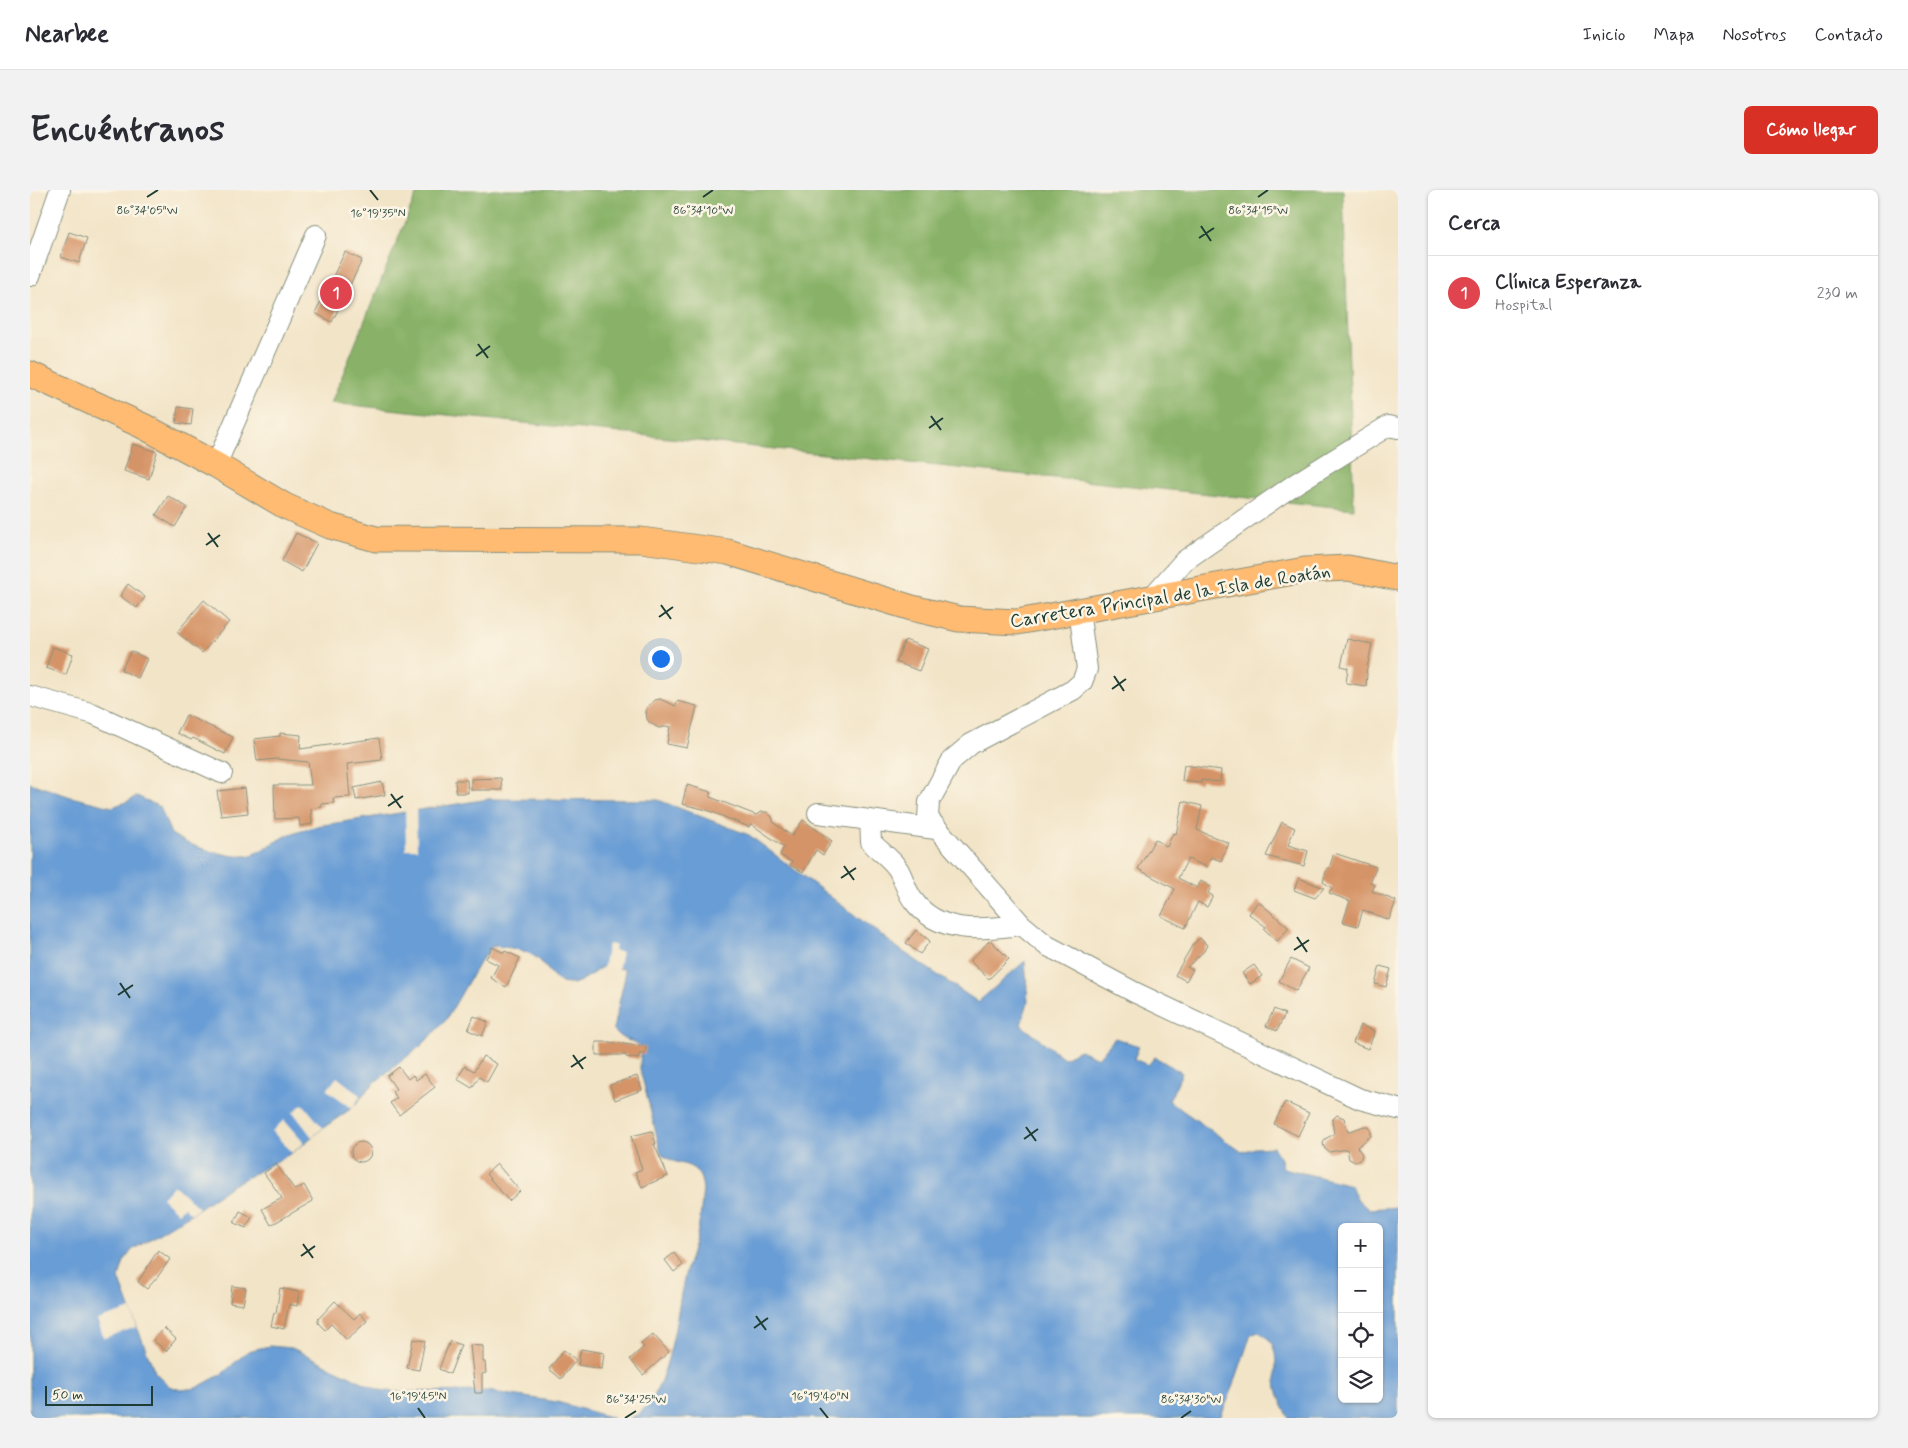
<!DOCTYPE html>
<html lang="es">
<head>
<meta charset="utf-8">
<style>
  body { margin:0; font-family:Mynerve,sans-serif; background:#f2f2f3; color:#2b2b33 }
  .controls { position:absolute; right:15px; bottom:15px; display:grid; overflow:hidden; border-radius:8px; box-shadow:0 1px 4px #0004 }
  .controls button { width:45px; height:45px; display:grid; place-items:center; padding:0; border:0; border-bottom:1px solid #e1e1e2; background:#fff; color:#2b2b33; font:25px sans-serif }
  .scale { position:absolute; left:15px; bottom:12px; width:108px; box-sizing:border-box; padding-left:5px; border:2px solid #1f3d34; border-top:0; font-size:14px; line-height:18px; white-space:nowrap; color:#1f3d34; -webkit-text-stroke:4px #fcf5e5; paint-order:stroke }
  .you { position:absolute; left:630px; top:468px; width:18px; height:18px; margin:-12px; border:4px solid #fff; border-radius:50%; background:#1a73e8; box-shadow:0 0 0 8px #1a73e833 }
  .badge { display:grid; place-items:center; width:32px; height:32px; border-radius:50%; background:#d93025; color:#fff; font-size:16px; font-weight:700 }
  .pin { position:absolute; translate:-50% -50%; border:2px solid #fff; box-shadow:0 1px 5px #0006 }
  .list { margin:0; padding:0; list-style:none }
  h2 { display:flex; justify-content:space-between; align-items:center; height:65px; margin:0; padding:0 20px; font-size:21px }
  h2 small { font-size:16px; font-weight:400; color:#7c7c81 }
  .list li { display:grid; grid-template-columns:32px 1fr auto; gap:15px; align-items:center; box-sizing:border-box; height:75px; padding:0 20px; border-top:1px solid #e1e1e2 }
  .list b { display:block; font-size:19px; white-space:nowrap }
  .list p { margin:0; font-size:16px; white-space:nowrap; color:#7c7c81 }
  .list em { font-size:16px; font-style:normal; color:#7c7c81 }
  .icon { flex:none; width:28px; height:28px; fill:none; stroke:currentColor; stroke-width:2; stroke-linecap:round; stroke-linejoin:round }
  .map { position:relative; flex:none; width:1368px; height:1228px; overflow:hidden; border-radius:8px }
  header { display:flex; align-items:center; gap:30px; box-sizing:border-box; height:70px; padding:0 25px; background:#fff; border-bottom:1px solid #e1e1e2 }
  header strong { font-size:24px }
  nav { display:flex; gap:28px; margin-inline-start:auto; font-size:18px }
  .intro { display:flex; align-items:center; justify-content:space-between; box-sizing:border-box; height:120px; padding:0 30px }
  h1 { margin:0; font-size:35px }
  .button { padding:12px 22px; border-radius:8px; background:#d93025; color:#fff; font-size:18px; font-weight:700 }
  main { display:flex; gap:30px; padding:0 30px }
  aside { flex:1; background:#fff; border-radius:8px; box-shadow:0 1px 4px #0004 }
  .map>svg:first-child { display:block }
  .forest { fill:#89b268; stroke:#54784e }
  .water { fill:#699dd5; stroke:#446d84; fill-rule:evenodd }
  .pier { fill:#f2e4c7 }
  .building { fill:#d59467 }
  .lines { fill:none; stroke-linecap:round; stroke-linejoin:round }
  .minor-casing { stroke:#88907e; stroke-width:22 }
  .major-casing { stroke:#88907e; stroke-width:27 }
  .minor { stroke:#fff; stroke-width:20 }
  .major { stroke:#ffbb71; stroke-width:25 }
  .ticks { fill:none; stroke:#1f3d34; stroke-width:2 }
  .labels { text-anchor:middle; stroke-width:5; stroke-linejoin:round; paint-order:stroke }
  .street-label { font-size:19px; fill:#1f3d34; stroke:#fcf5e5 }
  .ticks-label { font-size:12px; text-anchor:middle; fill:#1f3d34; stroke:#fcf5e5; stroke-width:5; stroke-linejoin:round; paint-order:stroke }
</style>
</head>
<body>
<header>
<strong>Nearbee</strong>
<nav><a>Inicio</a><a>Mapa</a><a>Nosotros</a><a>Contacto</a></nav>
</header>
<div class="intro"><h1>Encuéntranos</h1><a class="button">Cómo llegar</a></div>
<main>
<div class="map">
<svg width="1368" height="1228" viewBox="0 0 1368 1228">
  <rect width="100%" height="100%" fill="#fcf5e5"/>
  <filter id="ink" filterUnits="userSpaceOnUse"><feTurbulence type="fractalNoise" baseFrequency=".02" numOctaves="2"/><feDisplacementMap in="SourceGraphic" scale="10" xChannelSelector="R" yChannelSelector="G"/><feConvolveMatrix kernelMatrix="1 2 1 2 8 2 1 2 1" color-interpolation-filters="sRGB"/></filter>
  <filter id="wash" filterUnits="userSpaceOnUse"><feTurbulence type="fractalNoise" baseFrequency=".0096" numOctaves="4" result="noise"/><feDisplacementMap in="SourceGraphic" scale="20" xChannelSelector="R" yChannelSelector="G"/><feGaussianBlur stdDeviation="1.12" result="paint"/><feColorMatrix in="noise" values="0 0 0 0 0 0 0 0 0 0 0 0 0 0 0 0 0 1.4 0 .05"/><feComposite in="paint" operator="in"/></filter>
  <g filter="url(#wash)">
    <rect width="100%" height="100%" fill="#f2e4c7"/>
    <path class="forest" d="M388,0H1313L1324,319L301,213Z"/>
    <path class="water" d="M0,593L41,607L82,617L99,611L107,606L130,617L141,644L157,653L179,661L204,666H221L256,646L287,636L459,609L628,610L719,645L872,761L948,812L995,771L998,812L991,835L1034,868L1050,860L1068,868L1085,848L1109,856L1104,869L1118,875L1125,867L1152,883L1139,911L1212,962L1225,958L1243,957L1251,969L1253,978L1321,995L1326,1008L1338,1019L1368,1017V1228H1259C1254,1218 1249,1209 1247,1198C1243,1177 1253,1155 1229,1142L1223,1144L1220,1147L1202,1200L1190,1228H600C639,1215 646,1124 654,1089C656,1078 661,1067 664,1056C670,1038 671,1018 673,999C669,966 647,980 631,963L610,879L611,857C602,849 590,851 583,839L595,787L594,779L574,776C564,781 552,794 540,794C524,795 517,774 504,766C493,759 477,757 463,756L449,773L416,830L392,855L345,892L322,918L293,938L262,963L199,997L161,1024L102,1060L94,1071L89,1088L107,1137L125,1182L139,1196L151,1200L166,1198L192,1184L218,1161L239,1156L262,1158L349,1200L366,1202L456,1201L527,1212L583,1228H0ZM1312,1037H1349V1209H1312Z"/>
    <path class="pier" d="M386,617L387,659H376L375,619Z
      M578,754L585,755L584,761L592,762L588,780L573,779Z
      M307,887L331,906L322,918L297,900Z
      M273,914L293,938L282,947L263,922Z
      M254,930L274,953L262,963L242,941Z
      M144,995L169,1018L161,1024L154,1017L148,1023L132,1008Z
      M101,1119L107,1137L74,1148L67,1130Z"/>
    <g id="blocks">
      <path class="building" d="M39,42L57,48L49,73L31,67Z
        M315,62L332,70L302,132L285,123Z
        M148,217L163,219L161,235L146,233Z
        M103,254L127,262L119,289L94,281Z
        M138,306L157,317L145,337L126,325Z
        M266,343L287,353L272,382L252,371Z
        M98,394L115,407L107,418L90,406Z
        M174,410L199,432L172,463L147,442Z
        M1317,449L1342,454L1336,483H1337L1336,496L1316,493L1318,478L1311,476Z
        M875,450L898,459L889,481L866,472Z
        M23,457L43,464L36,485L16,478Z
        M101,461L117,469L108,488L91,480Z
        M630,509L646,516L647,511L667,516L657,558L637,554L640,536L629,538L620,533L617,529L616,520L618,516L625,510Z
        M156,525L203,547L195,564L163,548L161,550L147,543Z
        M250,543L271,545L270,559L349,548L352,570L317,574L320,607L303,608L304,613L291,614L292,617L281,619L282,634L270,636L269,628L245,629L244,595H281L278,572L247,569L227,571L224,549L250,546Z
        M1154,575L1191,580L1190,592L1171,590V593L1152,591Z
        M471,588L472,600H441V589Z
        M425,590H437L438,603H426Z
        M352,592L355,605L326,610L324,598Z
        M657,595L681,602L680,607L726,625L731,622H737L742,627L744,633L762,646L773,630L802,651L793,665L786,660L773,682L760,675L762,672L750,665L754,657L721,634L719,637L677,620L652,614Z
        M215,598L218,623L191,626L187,601Z
        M1153,611L1172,616L1167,640L1199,653L1191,671L1181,667L1177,677L1158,669L1148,688L1167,698L1171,691L1181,697L1178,703L1183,706L1177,717L1168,712L1155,738L1131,726L1145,699L1108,679L1125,649L1137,657L1143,643L1146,644Z
        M1252,632L1265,638L1258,655L1278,661L1274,676L1236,666Z
        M1304,663L1346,677L1340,693L1345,695L1342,701L1366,711L1359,730L1333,720L1328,736L1313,732L1320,711L1299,703L1302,698L1293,692L1297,678L1299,679Z
        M1269,688L1294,698L1285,708L1264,700Z
        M1228,711L1259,738L1247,751L1234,739L1236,737L1219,724Z
        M886,740L900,751L890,764L876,753Z
        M1170,748L1177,755L1174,761L1157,777L1163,780L1156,791L1145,785L1163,754Z
        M960,750L979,769L959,789L940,771Z
        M462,757L474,763L475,761L490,768L476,797L461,788L468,775L456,769Z
        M1261,769L1279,778L1266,801L1249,791Z
        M1224,775L1232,786L1220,794L1212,783Z
        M1350,776L1361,779L1356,797L1345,794Z
        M1244,819L1255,824L1247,841L1236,836Z
        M444,826L458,832L452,846L438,840Z
        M1330,835L1345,841L1338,859L1323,853Z
        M566,852H579L616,857L615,864H609V869L596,867V865H566Z
        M453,866L467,874L457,892L449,887L442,898L427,889L435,876L444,881Z
        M369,877L378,889L383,885L386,890L395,884L405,897L369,925L360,913L367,908L362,902L366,899L357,886Z
        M607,886L612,900L585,910L580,895Z
        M1255,912L1279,923L1268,946L1244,934Z
        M1307,925L1314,928L1318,942L1334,936L1339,937L1341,941V946L1327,957L1332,964L1331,968L1328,971H1323L1319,969L1317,959L1299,962L1295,959L1293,954L1295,949L1304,944L1302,930Z
        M622,941L626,954H624L638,986L612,997L605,982L612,979L601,946Z
        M321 962a10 10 0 1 1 20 0a10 10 0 1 1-20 0Z
        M246,974L265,1000L274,995L283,1011L241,1035L232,1019L252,1008L234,983Z
        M467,974L490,1001L479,1011L456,984Z
        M210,1021L222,1027L216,1038L204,1033Z
        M128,1060L140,1069L129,1085L117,1099L108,1092Z
        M644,1063L653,1075L644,1082L635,1070Z
        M202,1096L216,1098L213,1115L200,1113Z
        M250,1098L269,1102L267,1116L259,1114L254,1139L241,1136L244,1123H246Z
        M305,1111L324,1129L330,1123L337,1131L317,1150L301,1134L295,1140L288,1133V1129Z
        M134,1138L146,1149L136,1161L123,1150Z
        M623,1144L639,1162L613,1185L600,1169L614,1157L611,1154Z
        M383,1149L395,1151L389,1180L377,1178Z
        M420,1151L431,1155L420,1184L409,1179Z
        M440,1155L453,1156V1172H455L456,1183L452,1184V1203H445Z
        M551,1159L574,1163L572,1179L548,1175Z
        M534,1160L546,1170L531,1189L519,1179Z"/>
    </g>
  </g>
  <g filter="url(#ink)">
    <use href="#blocks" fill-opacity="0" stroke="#88907e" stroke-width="1"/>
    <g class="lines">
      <g class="minor-casing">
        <path id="minor" d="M0,86L30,0
          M186,275L286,45
          M1122,407L1154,371L1265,294L1358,236L1368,238
          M1049,420L1057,479L1052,492L1043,500L941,554L922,570L899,612L898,628L992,735L1016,755L1104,802L1330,909L1368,919
          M0,506L64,524L192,583
          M788,623L906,639
          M840,630L841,652C849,661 861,668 868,679C874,689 876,701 883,710C909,746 954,739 992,735"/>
      </g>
      <g class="major-casing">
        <path id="major" d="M0,184L113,236L186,275L255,316L300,336L346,349L611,350L698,362L882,418L929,429L987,432L1275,380L1318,378L1368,388"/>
      </g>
      <use href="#minor" class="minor"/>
      <use href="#major" class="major"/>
    </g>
  </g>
  <path class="ticks" d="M340,0L348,10M117,7L128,0M673,7L683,0M1228,7L1238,0M1171,36L1181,51M1169,48L1184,38M448,154L458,168M446,166L460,156M901,226L911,240M899,238L913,228M178,343L188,357M176,355L190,345M631,415L641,429M629,427L643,417M1084,486L1094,501M1082,499L1096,489M361,604L371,618M358,616L373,606M814,676L824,690M811,688L826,678M1267,747L1277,762M1264,760L1279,750M90,793L100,808M88,805L103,795M543,865L553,879M541,877L556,867M996,937L1006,951M994,949L1008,939M273,1054L283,1068M271,1066L285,1056M726,1126L736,1140M724,1138L738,1128M388,1218L395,1228M790,1218L798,1228M595,1228L606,1221M1151,1228L1161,1221"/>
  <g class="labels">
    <g class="street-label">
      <text transform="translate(1140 405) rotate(-9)" y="7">Carretera Principal de la Isla de Roatán</text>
    </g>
  </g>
  <g class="ticks-label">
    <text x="1228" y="24">86°34'15"W</text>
    <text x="673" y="24">86°34'10"W</text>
    <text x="117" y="24">86°34'05"W</text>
    <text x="348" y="27">16°19'35"N</text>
    <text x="388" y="1210">16°19'45"N</text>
    <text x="790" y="1210">16°19'40"N</text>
    <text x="606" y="1213">86°34'25"W</text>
    <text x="1161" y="1213">86°34'30"W</text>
  </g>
</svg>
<div class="controls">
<button>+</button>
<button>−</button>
<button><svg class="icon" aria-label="locate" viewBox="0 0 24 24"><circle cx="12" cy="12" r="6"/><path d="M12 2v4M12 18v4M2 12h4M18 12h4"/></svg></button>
<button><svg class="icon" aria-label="layers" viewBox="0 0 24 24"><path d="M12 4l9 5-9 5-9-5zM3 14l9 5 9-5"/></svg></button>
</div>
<div class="scale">50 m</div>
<div class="you"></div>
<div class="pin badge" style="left:306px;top:103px;background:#e0444e">1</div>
</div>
<aside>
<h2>Cerca<small></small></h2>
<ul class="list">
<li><span class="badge" style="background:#e0444e">1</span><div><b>Clínica Esperanza</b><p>Hospital</p></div><em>230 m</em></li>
</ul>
</aside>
</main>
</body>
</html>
